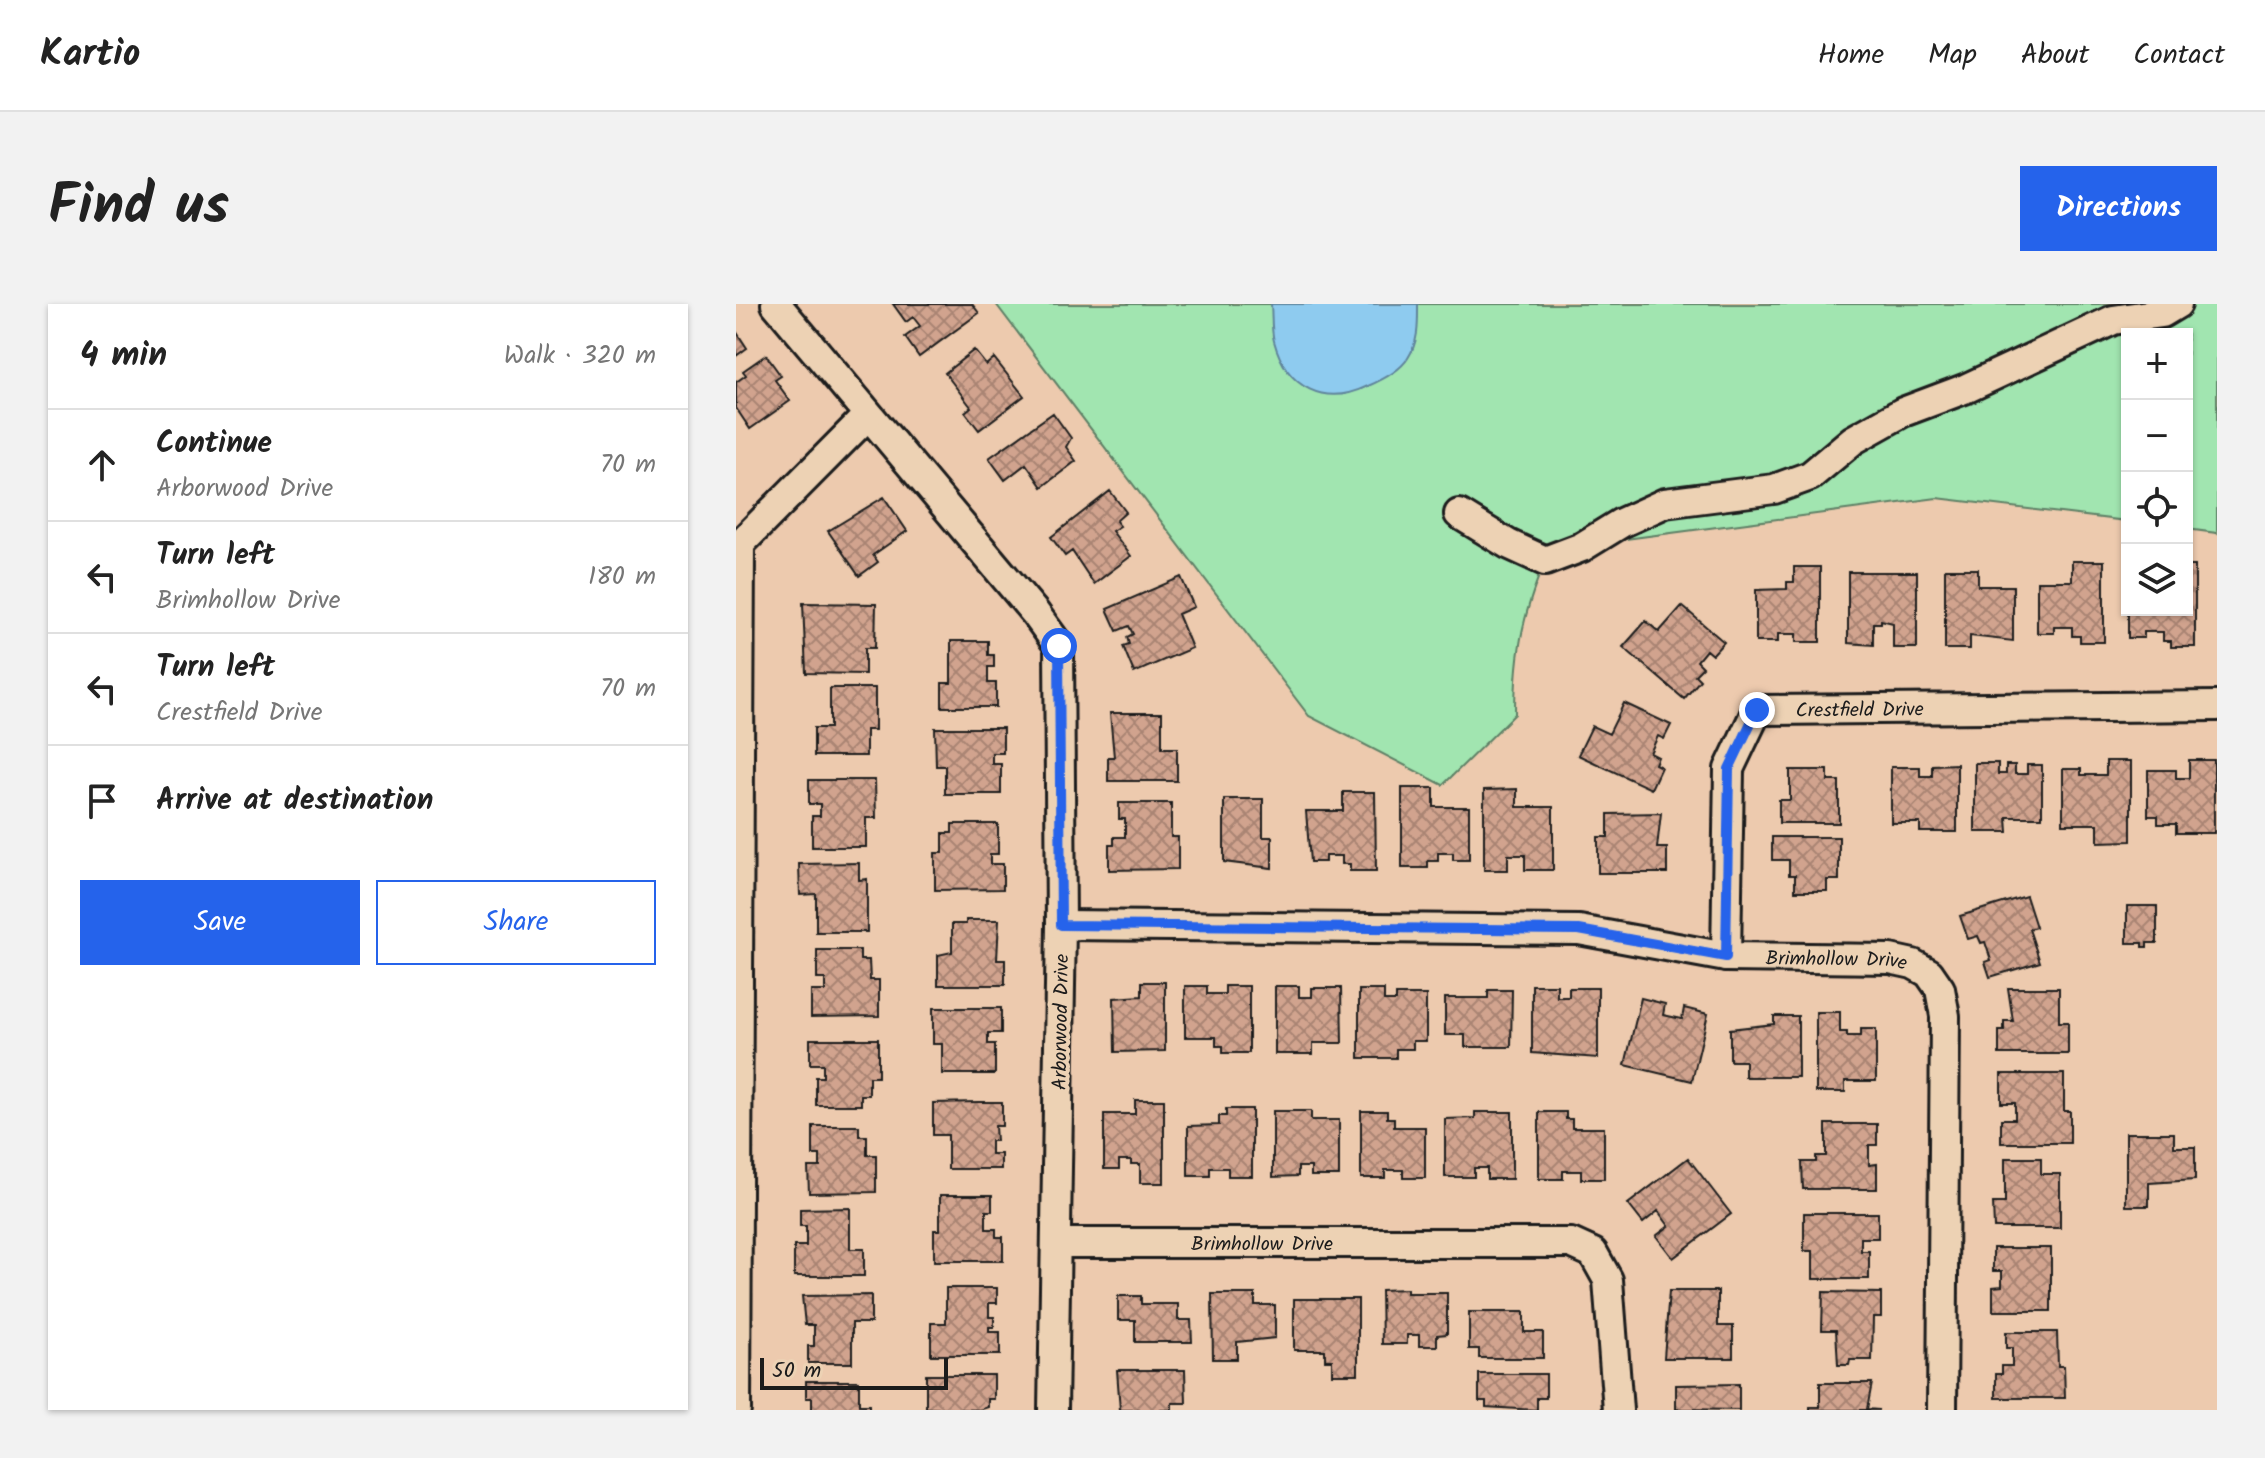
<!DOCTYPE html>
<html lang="en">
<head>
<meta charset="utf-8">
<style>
  body { margin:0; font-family:Kalam,sans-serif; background:#f2f2f2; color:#222 }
  .controls { position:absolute; right:24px; top:24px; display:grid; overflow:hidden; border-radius:0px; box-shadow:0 2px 6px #0004 }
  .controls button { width:72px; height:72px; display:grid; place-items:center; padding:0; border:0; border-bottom:2px solid #e0e0e0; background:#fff; color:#222; font:40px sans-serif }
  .scale { position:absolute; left:24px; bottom:20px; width:188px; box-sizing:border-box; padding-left:8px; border:4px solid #1c1c1c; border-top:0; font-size:22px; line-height:28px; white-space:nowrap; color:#1c1c1c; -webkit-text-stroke:6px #edd2b4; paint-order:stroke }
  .stop { position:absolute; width:24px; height:24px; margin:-18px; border:6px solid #2563eb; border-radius:50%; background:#fff }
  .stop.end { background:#2563eb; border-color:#fff; box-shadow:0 2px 8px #0008 }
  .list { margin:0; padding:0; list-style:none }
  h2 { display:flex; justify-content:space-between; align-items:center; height:104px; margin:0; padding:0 32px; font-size:34px }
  h2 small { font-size:26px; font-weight:400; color:#767676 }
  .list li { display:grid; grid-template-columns:52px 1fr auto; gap:24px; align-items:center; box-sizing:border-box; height:112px; padding:0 32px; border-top:2px solid #e0e0e0 }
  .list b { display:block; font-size:30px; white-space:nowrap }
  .list p { margin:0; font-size:26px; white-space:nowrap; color:#767676 }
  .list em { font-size:26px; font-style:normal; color:#767676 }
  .actions { display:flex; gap:16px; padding:24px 32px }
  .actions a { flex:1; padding:18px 0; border:2px solid #2563eb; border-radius:0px; text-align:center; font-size:28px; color:#2563eb }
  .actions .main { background:#2563eb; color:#fff }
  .icon { flex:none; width:44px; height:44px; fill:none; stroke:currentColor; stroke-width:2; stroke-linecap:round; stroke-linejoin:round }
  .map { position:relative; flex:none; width:1481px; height:1106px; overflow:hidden; border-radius:0px }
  header { display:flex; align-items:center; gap:48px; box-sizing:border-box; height:112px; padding:0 40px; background:#fff; border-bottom:2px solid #e0e0e0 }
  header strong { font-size:38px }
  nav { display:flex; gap:44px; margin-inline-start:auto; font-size:28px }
  .intro { display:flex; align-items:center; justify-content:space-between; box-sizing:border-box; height:192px; padding:0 48px }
  h1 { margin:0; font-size:56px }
  .button { padding:20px 36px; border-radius:0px; background:#2563eb; color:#fff; font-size:28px; font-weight:700 }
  main { display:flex; gap:48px; padding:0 48px }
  aside { flex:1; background:#fff; border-radius:0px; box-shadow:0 2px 6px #0004 }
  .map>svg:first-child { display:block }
  .grass { fill:#a1e5b0; stroke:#5e8066; stroke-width:2 }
  .water { fill:#8ecbef; stroke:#60859b; stroke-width:2 }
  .building { fill:url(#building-cross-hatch); stroke:#1c1c1c; stroke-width:2 }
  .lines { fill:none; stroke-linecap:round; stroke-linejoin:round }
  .minor-casing { stroke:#1c1c1c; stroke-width:34 }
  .minor { stroke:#edd2b4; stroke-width:28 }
  .route { stroke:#2563eb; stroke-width:10 }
  .labels { text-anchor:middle; stroke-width:8; stroke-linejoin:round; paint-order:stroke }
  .street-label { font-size:20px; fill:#1c1c1c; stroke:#edd2b4 }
</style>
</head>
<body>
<header>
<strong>Kartio</strong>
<nav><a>Home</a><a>Map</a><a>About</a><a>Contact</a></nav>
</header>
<div class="intro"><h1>Find us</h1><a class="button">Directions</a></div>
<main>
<aside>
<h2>4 min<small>Walk · 320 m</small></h2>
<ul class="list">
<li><svg class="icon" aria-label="ahead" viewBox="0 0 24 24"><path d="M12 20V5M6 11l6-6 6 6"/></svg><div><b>Continue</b><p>Arborwood Drive</p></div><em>70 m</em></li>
<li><svg class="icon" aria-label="left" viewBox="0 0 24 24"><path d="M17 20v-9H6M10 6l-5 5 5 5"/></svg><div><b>Turn left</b><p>Brimhollow Drive</p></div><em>180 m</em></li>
<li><svg class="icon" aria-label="left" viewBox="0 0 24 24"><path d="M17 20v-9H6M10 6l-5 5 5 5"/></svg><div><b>Turn left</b><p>Crestfield Drive</p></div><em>70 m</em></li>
<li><svg class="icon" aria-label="arrive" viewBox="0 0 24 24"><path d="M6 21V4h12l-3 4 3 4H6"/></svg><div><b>Arrive at destination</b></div></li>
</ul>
<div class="actions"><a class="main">Save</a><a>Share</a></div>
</aside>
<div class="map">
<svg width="1481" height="1106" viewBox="0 0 1481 1106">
  <defs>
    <pattern id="building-cross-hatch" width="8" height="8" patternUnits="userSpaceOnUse" patternTransform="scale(2)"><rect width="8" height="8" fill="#d1a38e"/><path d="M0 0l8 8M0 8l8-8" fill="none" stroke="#a98473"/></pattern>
  </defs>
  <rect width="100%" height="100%" fill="#edcaae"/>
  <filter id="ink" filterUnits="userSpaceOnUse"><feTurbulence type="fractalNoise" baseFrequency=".0125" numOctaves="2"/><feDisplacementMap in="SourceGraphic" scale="16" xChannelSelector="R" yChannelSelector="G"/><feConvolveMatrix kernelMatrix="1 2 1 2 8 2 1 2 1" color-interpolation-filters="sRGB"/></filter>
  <g filter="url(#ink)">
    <path class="grass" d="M260,0H1481V229L1451,225V30H1391V217L1201,194L814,245C788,304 779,345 779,410L707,481L573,412Z"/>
    <path class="water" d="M535,0H682C682,19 683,37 672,54C664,67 646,76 632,82C589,103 551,85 538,37C535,26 536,12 535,0Z"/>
    <path class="building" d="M157,0H236L243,9L183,53L169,33L184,22L177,13L170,18Z
      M0,27L11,44L0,52Z
      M238,46L250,61L258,54L288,92L243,126L229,108L235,103L209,69Z
      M30,51L45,72L39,76L54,97L14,125L0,104V78L10,71L7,67Z
      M317,109L335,134L330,143L340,157L306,183L290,160L269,176L253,154Z
      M374,187L390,208L380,217L384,222L376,227L395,252L358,280L336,247L329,252L315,233Z
      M148,193L171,227L137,251L142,258L123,272L92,227Z
      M1336,257H1368V338H1344V332H1336V323H1318V329H1301V277H1336Z
      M1451,262H1459V343H1435V337H1427V328H1408V334H1392V306H1451Z
      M1058,263H1084V338H1060V330H1042V338H1020V286L1051,285V278H1058Z
      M1209,265H1242V282H1277V337L1234,332V345H1209Z
      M1112,268H1181V344H1157V319L1145,316V319H1137V341L1112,339Z
      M445,273L458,303L442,310L456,344L398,369L387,342L393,340L391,333L397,330L393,322L381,327L371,305Z
      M67,299L140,300L139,344H129V370L70,369Z
      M946,302L988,338L976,351L970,346L961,357L967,363L959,371L964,376L948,395L887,343L910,317L923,328Z
      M215,337H252V351H258V363H252V379H260V403H206V379H215Z
      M94,384H139V426H130V452H78V424H94Z
      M888,399L935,421L928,435L922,432L914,449L922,453L919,460L925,463L915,485L842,451L856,422L873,430Z
      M374,409H426V444H441V477H372V453H378Z
      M199,424H267V449H256V460H265V490H209V462H200Z
      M1453,456H1478V529H1440V520H1422V512H1412V466H1440V474H1453Z
      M1370,457H1395V537L1362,538V520H1327V465H1345V471H1370Z
      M1239,459H1262V470H1270V461H1279V470H1291V461H1306V513H1271L1272,528H1239Z
      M1221,460V528H1184V519H1155V463H1184V472H1196V461Z
      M1054,466H1092V477H1103V519H1043V496H1054Z
      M73,476H139L140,514H130V543H76V512H84V500H73Z
      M666,484H698V503H733V556H717V549H702V557H692V564H666Z
      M781,485V503H817V566H789V551H772V566H748V486Z
      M607,488H639L640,567H614V560H606V552H589V558H574L570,507H607Z
      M488,495H527V533H536V564L488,558Z
      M383,499H435V533H442V565L373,566V541H378V533H389V515H383Z
      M925,509L921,544H931V569H862V533H872V510Z
      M216,520H262V550H254V560H267V585L199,586V549H207V529H216Z
      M1036,533H1103V576H1091V587H1059V571H1053V556H1036Z
      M123,559V576L131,575V628H80V590L64,591L63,560Z
      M1290,592L1300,623L1293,625L1304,658L1254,673L1249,658L1255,656L1249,638L1245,639L1242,632L1232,635L1224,612Z
      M1391,602H1421V639H1411V643H1406V639H1391Z
      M230,616H263L261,656H269V681H202V651L216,648V620H230Z
      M81,646H124V656H133L134,676H143V712L75,713V687H89V675H81Z
      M406,678H429V747L379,748L378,694L406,692Z
      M796,681H821V693H833V684H862V754L796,749Z
      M449,682H471V690H489V682H513V749H487V742H480V733H449Z
      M539,682H563V693H576V684H605L606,739H577V750H539Z
      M1272,684H1323V718H1332V750H1263V727H1268V717H1277Z
      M623,686H648V697H660V691H690V737H677V745H660V754H623Z
      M752,686H776L775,743H729V731H709V694H752Z
      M905,694L929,700L927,711L946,715L948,704L972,710L956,777L889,761Z
      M197,704H265V729H252V740H259V770H206V740H197Z
      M1080,708H1104V728H1111V732H1125V725H1140V777H1109V788H1080Z
      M1038,712H1062V773H1009V757H994V725L1038,720Z
      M74,735H142V773H133V791H125V801H80V773H87V760H74Z
      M1265,770H1328V807H1334V839H1265V815H1279V799H1265Z
      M399,796H428V879H404V860H395V856H383V865H368V810H399Z
      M242,798H266V822H259L260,837H255V850H265V865H212V831H197V799Z
      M490,805H516V872H492V864H474V872H452V822L483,821V812H490Z
      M537,807H575V816H603V872H575V863H562V872L537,873Z
      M625,807H651V814H658V823H689V874H667V866H649V874H625Z
      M739,808H776V875H751V864H738V873H709V815L739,814Z
      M803,808H830V815H836V824H868V875H845V867H827V875H803Z
      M1090,820H1141V841H1133V861L1141,860V885H1067L1066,858H1080V852H1090Z
      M77,822H123V832H131V851H140V888L73,889L72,863H84V851H77Z
      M1390,829H1438V843H1459V876L1413,879V902H1390Z
      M952,854L995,910L937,954L920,932L933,922L922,907L907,919L892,900Z
      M1269,854H1305V870H1324V924H1258L1257,899H1269Z
      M204,891H256V907H250V925H260V933H267V957H198V926H204Z
      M114,904V945H128V972H58V942H70V922H64V905Z
      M1068,909H1142V934H1125V947H1133V975H1077V947H1068Z
      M1257,944H1315V1007H1257V983L1266,982V967H1257Z
      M210,984H261V999H253V1013H258V1023H253V1028H264V1051H195V1019H210Z
      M671,985V989H711V1030L701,1031V1042H683V1031H671V1040H646L645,986Z
      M933,987H982V1022H997V1054H928Z
      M1087,988L1145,989V1013H1137L1136,1056H1114L1113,1061H1102L1100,1026H1086Z
      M476,990H519V1001H539V1034L501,1038V1055H477Z
      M135,991V1019H116V1059H72V1042H78V1021H69L66,992Z
      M382,992H405V1000H442V1016H455L456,1038H399V1016H382Z
      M558,995H622V1070H596V1056H589V1046H558Z
      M733,1008H788V1028H807V1054H743V1045H733Z
      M1270,1028H1321L1322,1062H1328L1329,1094H1260V1070H1266V1062H1276V1044H1270Z
      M381,1066H449L450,1099H436V1106H384Z
      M743,1070H810V1094H801V1106L750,1103V1097H743Z
      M190,1071H258V1095H252V1103L243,1106L190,1104Z
      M70,1077H123V1101H133V1106H76V1094H70Z
      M1084,1079H1136L1131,1105L1143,1106H1074V1103H1084Z
      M1003,1080V1106L940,1105V1081Z"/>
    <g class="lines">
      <g class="minor-casing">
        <g id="minor">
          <path d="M40,0L299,309L323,342L325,621L317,1106"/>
          <path d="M723,210L772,240L809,257L846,243L885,219L929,199L1038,185L1074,172L1117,136L1167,108L1231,84L1377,16L1426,9L1441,0"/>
          <path id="s1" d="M325,621L843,626L990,653L1154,655L1177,660L1193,669L1204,685L1209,712L1206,1106"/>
          <path id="s2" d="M990,653L993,465L1021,406L1481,402"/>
          <path id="s3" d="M320,939H835L857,949L872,976L882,1106"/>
          <path d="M0,1106L4,240L131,112"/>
        </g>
      </g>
      <use href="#minor" class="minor"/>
    </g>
  </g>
  <g class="lines" filter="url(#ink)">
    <path class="route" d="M323,342L325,621L843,626L990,653L993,465L1021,406"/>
  </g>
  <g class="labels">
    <g class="street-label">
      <text dy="7" stroke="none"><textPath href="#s2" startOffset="356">Crestfield Drive</textPath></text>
      <text dy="7" stroke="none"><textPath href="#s1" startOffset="778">Brimhollow Drive</textPath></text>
      <text transform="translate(324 718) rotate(-89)" y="7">Arborwood Drive</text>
      <text dy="7" stroke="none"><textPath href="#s3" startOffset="206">Brimhollow Drive</textPath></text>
    </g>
  </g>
</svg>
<div class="controls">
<button>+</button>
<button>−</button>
<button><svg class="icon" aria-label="locate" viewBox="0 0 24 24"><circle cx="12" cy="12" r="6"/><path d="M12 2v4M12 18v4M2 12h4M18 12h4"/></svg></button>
<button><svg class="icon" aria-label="layers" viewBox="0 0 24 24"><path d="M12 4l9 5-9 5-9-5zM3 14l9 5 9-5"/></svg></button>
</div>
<div class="scale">50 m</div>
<div class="stop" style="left:323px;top:342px"></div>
<div class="stop end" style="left:1021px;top:406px"></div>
</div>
</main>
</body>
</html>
